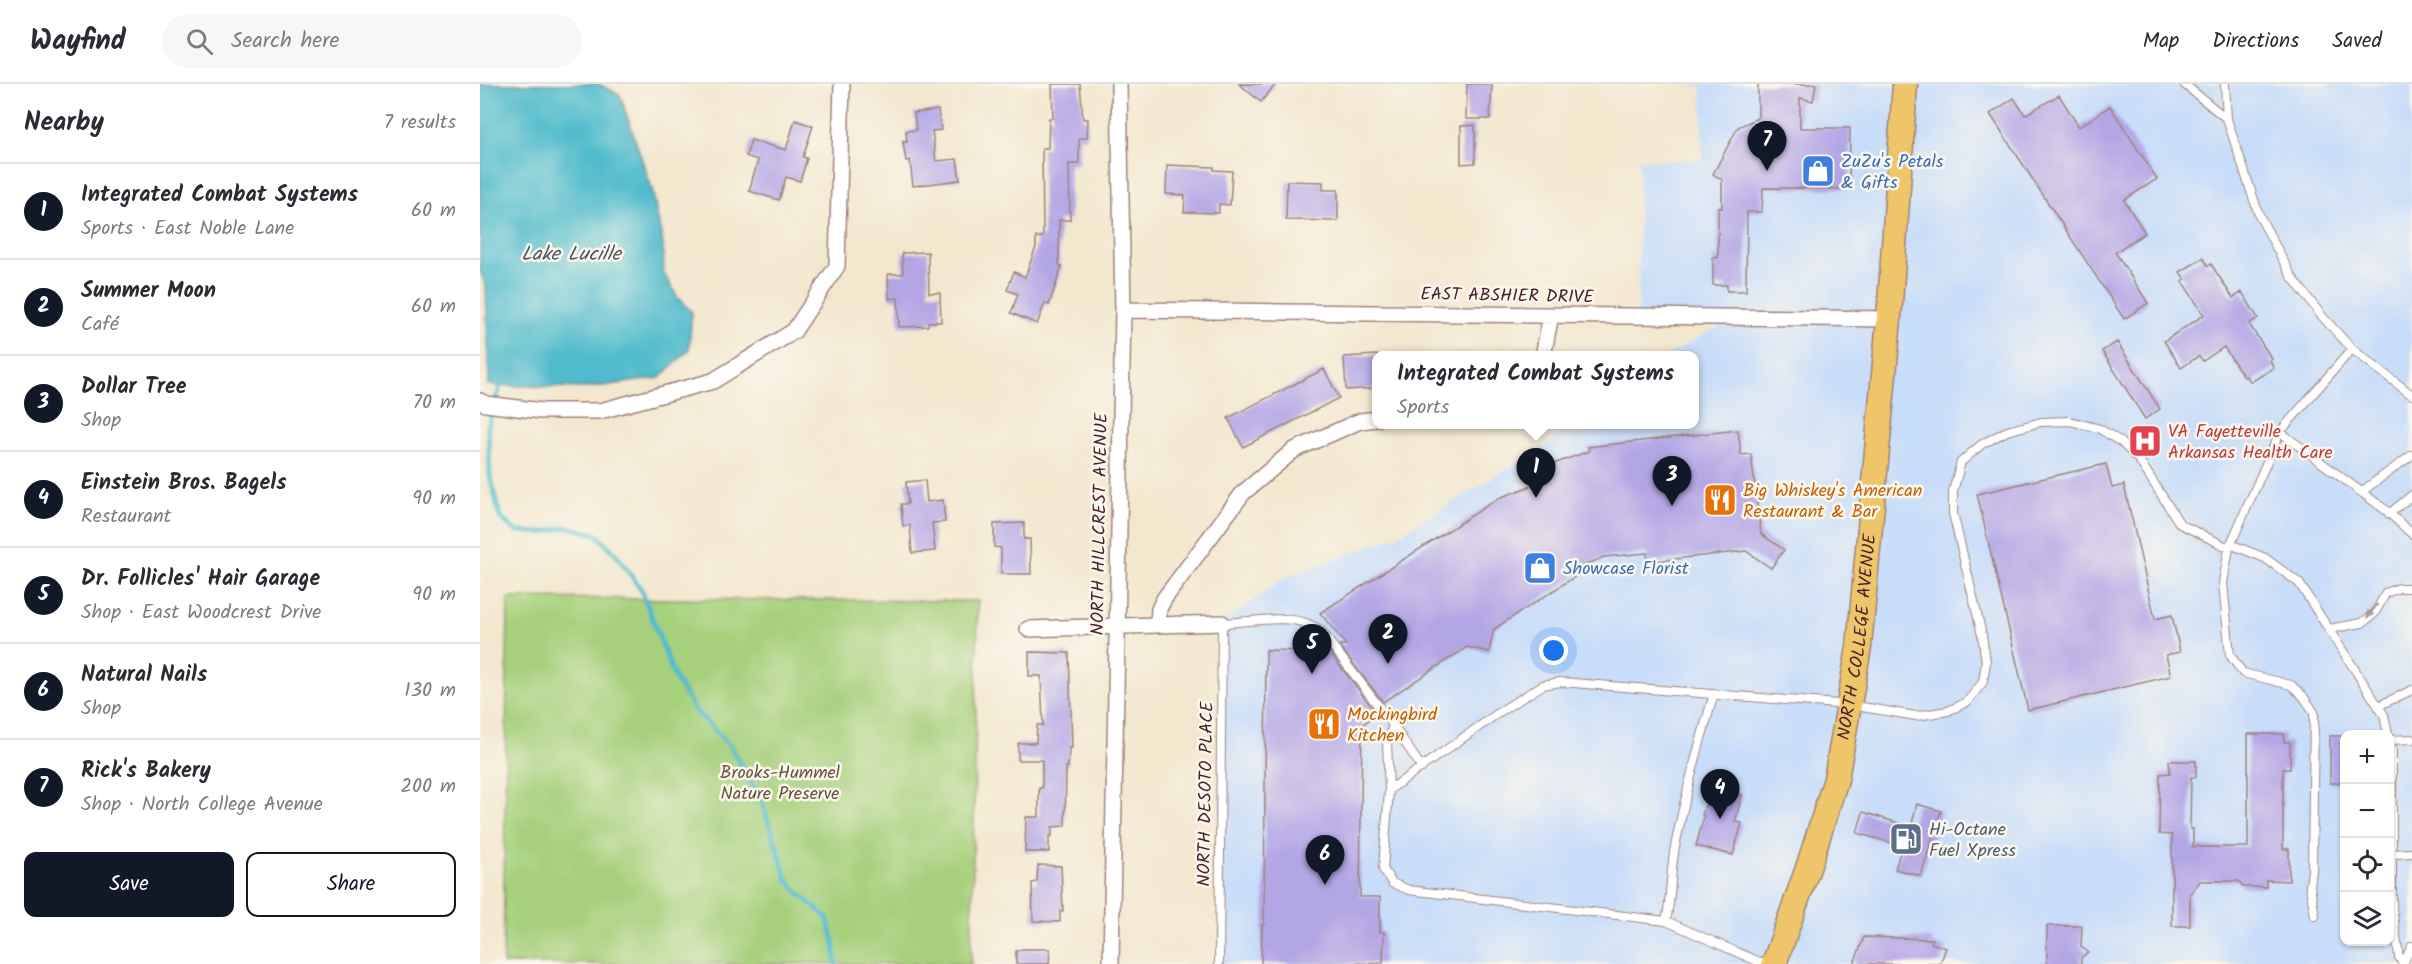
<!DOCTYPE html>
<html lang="en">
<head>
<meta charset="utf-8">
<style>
  body { margin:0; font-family:Kalam,sans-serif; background:#f7f7f7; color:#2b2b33 }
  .controls { position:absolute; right:18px; bottom:18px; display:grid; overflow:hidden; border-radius:12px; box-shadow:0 2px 4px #0004 }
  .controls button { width:54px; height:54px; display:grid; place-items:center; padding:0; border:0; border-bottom:2px solid #e1e1e2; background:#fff; color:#2b2b33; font:30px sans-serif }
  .you { position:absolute; left:1074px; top:567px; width:21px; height:21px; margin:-15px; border:4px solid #fff; border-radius:50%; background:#1a73e8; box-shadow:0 0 0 9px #1a73e833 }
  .badge { display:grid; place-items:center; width:39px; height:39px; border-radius:50%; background:#111827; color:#fff; font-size:20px; font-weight:700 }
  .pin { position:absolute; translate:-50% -50px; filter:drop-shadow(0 2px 3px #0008) }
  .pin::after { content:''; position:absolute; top:32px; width:21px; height:18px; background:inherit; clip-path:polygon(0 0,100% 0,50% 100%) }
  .popup { position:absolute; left:892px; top:267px; width:327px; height:78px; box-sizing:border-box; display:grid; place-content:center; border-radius:12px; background:#fff; filter:drop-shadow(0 2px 4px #0005); font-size:20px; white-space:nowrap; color:#7c7c81 }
  .popup b { font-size:22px; color:#2b2b33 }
  .popup::after { content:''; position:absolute; left:50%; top:100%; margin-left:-12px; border:12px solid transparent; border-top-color:#fff }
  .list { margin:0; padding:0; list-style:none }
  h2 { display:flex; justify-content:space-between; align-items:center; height:78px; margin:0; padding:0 24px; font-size:26px }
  h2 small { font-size:20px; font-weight:400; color:#7c7c81 }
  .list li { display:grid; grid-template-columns:39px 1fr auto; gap:18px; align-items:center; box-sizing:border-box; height:96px; padding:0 24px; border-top:2px solid #e1e1e2 }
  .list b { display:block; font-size:22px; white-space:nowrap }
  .list p { margin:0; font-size:20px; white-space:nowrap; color:#7c7c81 }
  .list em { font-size:20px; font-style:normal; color:#7c7c81 }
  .actions { display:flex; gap:12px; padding:18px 24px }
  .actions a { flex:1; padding:14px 0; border:2px solid #111827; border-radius:12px; text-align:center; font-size:21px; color:#111827 }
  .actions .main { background:#111827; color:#fff }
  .icon { flex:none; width:33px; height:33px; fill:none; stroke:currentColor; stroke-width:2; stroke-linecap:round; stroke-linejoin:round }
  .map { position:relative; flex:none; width:1932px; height:880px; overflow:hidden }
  header { display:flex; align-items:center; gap:36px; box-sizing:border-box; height:84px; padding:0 30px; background:#fff; border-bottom:2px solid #e1e1e2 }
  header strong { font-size:28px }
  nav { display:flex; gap:33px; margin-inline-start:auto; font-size:21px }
  .search { width:420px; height:54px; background:#f7f7f7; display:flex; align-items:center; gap:15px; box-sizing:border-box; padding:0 21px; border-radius:33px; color:#7c7c81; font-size:22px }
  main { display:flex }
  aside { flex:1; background:#fff }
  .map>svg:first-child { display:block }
  .built { fill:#c7ddf9; fill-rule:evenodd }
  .green { fill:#a6d07c; stroke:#787854; stroke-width:1.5 }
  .water { fill:#50bbcc; stroke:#4d6d7c; stroke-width:1.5 }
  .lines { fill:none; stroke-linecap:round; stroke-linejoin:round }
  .stream { stroke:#50bbcc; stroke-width:5 }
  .building { fill:#b3a6e5 }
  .service-casing { stroke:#9e837c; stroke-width:10 }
  .minor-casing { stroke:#9e837c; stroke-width:18 }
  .primary-casing { stroke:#9e837c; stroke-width:27 }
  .service { stroke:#fff; stroke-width:8 }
  .minor { stroke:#fff; stroke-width:15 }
  .primary { stroke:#eec569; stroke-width:24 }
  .oneway { fill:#ae9aa0 }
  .labels { text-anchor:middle; stroke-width:5; stroke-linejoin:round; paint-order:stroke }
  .shop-label { font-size:18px; fill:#366cbe; stroke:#fbf7ec; text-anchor:start }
  .street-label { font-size:18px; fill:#4a1f2b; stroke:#fbf7ec }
  .health-label { font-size:18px; fill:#be3a42; stroke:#fbf7ec; text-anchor:start }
  .food-label { font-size:18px; fill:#c56008; stroke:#fbf7ec; text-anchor:start }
  .park-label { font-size:18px; fill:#665443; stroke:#fbf7ec }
  .service-label { font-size:18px; fill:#4e5e75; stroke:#fbf7ec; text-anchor:start }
  .water-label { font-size:20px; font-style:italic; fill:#4c5663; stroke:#fbf7ec }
</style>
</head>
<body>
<header>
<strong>Wayfind</strong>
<div class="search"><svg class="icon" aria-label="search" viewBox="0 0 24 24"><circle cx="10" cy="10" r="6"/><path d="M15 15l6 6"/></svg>Search here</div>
<nav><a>Map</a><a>Directions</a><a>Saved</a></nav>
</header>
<main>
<aside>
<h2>Nearby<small>7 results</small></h2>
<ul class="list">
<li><span class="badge">1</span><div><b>Integrated Combat Systems</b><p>Sports · East Noble Lane</p></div><em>60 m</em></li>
<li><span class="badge">2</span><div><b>Summer Moon</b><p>Café</p></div><em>60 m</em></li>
<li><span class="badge">3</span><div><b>Dollar Tree</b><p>Shop</p></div><em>70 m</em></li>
<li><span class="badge">4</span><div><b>Einstein Bros. Bagels</b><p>Restaurant</p></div><em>90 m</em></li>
<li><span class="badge">5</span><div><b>Dr. Follicles' Hair Garage</b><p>Shop · East Woodcrest Drive</p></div><em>90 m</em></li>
<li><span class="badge">6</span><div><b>Natural Nails</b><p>Shop</p></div><em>130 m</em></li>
<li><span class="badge">7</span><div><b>Rick's Bakery</b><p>Shop · North College Avenue</p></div><em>200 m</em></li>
</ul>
<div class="actions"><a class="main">Save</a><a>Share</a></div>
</aside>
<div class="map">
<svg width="1932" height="880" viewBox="0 0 1932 880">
  <rect width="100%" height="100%" fill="#fbf7ec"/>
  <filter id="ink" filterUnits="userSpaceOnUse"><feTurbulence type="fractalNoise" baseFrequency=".0167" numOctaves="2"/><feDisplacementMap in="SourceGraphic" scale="12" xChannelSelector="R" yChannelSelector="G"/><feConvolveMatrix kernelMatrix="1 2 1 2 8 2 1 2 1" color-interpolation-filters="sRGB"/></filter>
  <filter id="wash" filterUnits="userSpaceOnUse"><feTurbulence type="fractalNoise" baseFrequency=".008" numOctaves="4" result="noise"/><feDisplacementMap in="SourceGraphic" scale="24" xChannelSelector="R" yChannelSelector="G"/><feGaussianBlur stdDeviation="1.35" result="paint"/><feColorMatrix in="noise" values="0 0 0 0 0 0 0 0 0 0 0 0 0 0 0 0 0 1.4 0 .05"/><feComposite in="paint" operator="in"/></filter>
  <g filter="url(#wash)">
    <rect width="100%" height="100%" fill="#f3e7ce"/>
    <path class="built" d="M1203,0H1932V880H739L742,539L806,493L915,453L1062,364L1090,341L1215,340V272L1188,271L1254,234L1158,232L1159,76H1222V3ZM1864,650H1910V858H1864Z"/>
    <path class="green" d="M28,514L498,517L491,880H23Z"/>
    <path class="water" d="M0,0H119L140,11L172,105L183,160L184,190L198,214L212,228L209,266L180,294L107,304L9,301L6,203L0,186Z"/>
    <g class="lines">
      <path class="stream" d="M20,303L8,342L10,391L20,433L36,447L60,449L87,443L116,450L136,470L162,507L195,595L215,626L251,663L282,718L307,795L317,807L347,834L354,857L356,880"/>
    </g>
    <g id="blocks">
      <path class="building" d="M572,0H600L603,35H608L607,54H599V80H589L590,136H579V181L582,182L569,221L565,219L557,240L531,229L538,210L527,206L534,188L545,193L556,163V153H563L562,64H568L569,34H573Z
        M759,0H796L781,18Z
        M987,0H1012L1010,35H986Z
        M1278,0H1336L1333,17L1320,14V44H1370L1369,105L1283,104L1282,128H1267L1266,207H1247V201H1233V173L1238,174V124H1242V96L1233,90L1258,43L1278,34Z
        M1579,11L1599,43L1630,22L1677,95L1644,116L1665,149L1635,168L1668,219L1644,235L1510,30L1534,14L1545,31Z
        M458,26L461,46L452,47L456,77L477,75L480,96L433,102L430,76L426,77L423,58H427L426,47L436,46L434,29Z
        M315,36L333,42L323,73L327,74L320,97L306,93L299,116L269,107L278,76L266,72L271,56L306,66Z
        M995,41V79L981,80V42Z
        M687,81L734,83V86L752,87L750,121L739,120V129L704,128L705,111L686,110Z
        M807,97L843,98V106H858V137L806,136Z
        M448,168L449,209H460L461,238H448V242L419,243L418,214L409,215L408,190H423L422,169Z
        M1723,174L1728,182L1731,180L1753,214L1762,208L1778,234L1769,240L1792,275L1790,277L1794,284L1771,298L1766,292L1764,293L1744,263L1723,277L1719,272L1701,284L1684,257L1724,231L1702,197L1705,195L1700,188Z
        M1637,258L1680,325L1665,335L1622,267Z
        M897,271V304L866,306L864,273Z
        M844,285L859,314L763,363L748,334Z
        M1258,346L1261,371L1271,370L1281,450L1304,466L1291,484L1266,467L1168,478L1167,469L1124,473L1103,482L1096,492L1014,545L1009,568L987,563L903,618L859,561H866L840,529L1019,414L1069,395L1065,383L1109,367L1108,363Z
        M1626,380L1632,404L1644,401L1675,535L1692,531L1700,568L1686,571L1691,592L1548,626L1497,410Z
        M445,396L447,418L463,416L465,438L452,439L455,467L432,469L430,441L423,442L421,420H428L426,398Z
        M544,439V455H550L551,490H521V464L514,463V440Z
        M844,561L897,630L882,641L880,813H900V848H904L903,879L781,880L782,841L784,840L786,566L832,567V562Z
        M549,568L589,569L592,664H589L588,683H586L585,742L572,743V752H569V768H545L546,733H559V704H562V676H538V659H556L557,641H563L561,592H549Z
        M1768,650H1804V658H1810V685H1803V765H1809V797L1786,796V803H1763L1759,797H1720L1710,810V842H1692V751L1679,750L1680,690L1690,689L1689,677H1716V693H1711L1710,745H1713V763H1768Z
        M1850,652H1864V699H1850Z
        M1232,702L1262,711L1255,738L1262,739L1253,771L1216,762L1224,732L1222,731Z
        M1437,720L1461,727L1441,792L1415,785L1422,762L1377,749L1383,728L1431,743Z
        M558,781L581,782L583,827H580V838L553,837L552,799L557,798Z
        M1567,842H1602L1601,863L1608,868L1601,874V880H1567Z
        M1384,853L1453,855L1451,859L1466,864L1460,880H1374Z
        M543,865H570L569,880H536V867Z"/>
    </g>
  </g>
  <g filter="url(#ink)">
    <use href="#blocks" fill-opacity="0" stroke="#9e837c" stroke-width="1.5"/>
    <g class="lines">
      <g class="service-casing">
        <path id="service" d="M1704,0L1747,35
          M1745,0L1747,35L1779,131L1812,193L1841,231L1872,265L1932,311
          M1800,348L1907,427L1932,450
          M1881,408L1932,371
          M1909,430L1932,411
          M1750,460L1785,474L1819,499L1904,631L1908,650
          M1849,545L1882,539L1894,530L1906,509L1919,504H1932
          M1898,622L1932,606
          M913,641L907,658L909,706L903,785L912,799L929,806L1186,837L1284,880
          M1910,655L1912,667V824L1919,873L1923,880
          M1910,656L1932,655
          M909,706L1024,625L1063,601L1081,598L1370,621L1436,632L1468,627L1487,618L1503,598L1506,578L1502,551L1473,429V407L1481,378L1502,360L1527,347L1561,338L1590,337L1620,345L1641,358L1659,376L1700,440L1749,464
          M1913,770L1932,769
          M1835,832L1830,802L1832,786L1834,628L1823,612L1811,601L1763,589L1750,571L1743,499L1749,464L1800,348L1872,265
          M1186,837C1192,811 1190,787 1195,763C1205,711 1219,660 1234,610
          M739,880L742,539C773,538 815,527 841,547L913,641L942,684
          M1923,880L1932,862"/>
      </g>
      <g class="minor-casing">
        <path id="minor" d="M643,226L1409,235
          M1063,272L1071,231
          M0,317L6,320L62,327H120L233,297L314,247L357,182L362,0
          M678,541L679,525L684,515L763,409L814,366L880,337L897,335
          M548,545L742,539
          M631,880L643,226L639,0"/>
      </g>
      <g class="primary-casing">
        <g id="primary">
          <path id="s1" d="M1294,880L1329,781L1356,695L1379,563L1409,235L1425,0"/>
        </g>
      </g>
      <use href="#service" class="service"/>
      <use href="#minor" class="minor"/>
      <use href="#primary" class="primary"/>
    </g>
    <defs><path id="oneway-solid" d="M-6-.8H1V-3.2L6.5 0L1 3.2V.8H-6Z" transform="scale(1.5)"/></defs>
    <use class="oneway" href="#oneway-solid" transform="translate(1892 527) rotate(126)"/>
  </g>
  <defs>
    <g id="shop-square" transform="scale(1.725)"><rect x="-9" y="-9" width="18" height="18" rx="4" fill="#3f7fe0" stroke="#fbf7ec"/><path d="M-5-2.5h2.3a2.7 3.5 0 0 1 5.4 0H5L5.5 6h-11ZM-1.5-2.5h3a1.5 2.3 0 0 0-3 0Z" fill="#fff"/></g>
    <g id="hospital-square" transform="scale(1.725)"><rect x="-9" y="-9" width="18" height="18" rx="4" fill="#e0444e" stroke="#fbf7ec"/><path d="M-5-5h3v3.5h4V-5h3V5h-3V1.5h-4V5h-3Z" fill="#fff"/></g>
    <g id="restaurant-square" transform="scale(1.725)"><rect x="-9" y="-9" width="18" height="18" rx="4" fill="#e8710a" stroke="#fbf7ec"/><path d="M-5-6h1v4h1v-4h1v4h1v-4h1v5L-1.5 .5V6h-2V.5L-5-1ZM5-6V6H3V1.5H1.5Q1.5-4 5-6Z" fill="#fff"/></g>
    <g id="fuel-square" transform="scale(1.725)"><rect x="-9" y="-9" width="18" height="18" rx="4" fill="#5c6f8a" stroke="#fbf7ec"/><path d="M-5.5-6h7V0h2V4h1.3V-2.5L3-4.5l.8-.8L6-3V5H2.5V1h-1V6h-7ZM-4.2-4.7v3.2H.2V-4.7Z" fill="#fff"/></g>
  </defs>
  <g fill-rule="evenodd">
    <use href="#shop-square" x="1338" y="87"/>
    <use href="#hospital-square" x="1665" y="357"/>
    <use href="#restaurant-square" x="1240" y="416"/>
    <use href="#shop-square" x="1060" y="484"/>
    <use href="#restaurant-square" x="844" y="640"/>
    <use href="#fuel-square" x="1426" y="755"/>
  </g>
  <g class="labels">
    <g class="shop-label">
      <text x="1361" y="83">ZuZu's Petals<tspan x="1361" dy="21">&amp; Gifts</tspan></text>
      <text x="1083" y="490">Showcase Florist</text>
    </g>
    <g class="street-label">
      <text transform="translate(1027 211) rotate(1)" y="6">EAST ABSHIER DRIVE</text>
      <text transform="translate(619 440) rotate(-89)" y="6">NORTH HILLCREST AVENUE</text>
      <text dy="6" stroke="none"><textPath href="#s1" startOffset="339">NORTH COLLEGE AVENUE</textPath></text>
      <text transform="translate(725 710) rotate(-89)" y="6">NORTH DESOTO PLACE</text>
    </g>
    <g class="health-label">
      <text x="1688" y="353">VA Fayetteville<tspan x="1688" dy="21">Arkansas Health Care</tspan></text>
    </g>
    <g class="food-label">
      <text x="1263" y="412">Big Whiskey's American<tspan x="1263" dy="21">Restaurant &amp; Bar</tspan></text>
      <text x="867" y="636">Mockingbird<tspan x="867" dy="21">Kitchen</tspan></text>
    </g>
    <g class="park-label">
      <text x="300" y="694">Brooks-Hummel<tspan x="300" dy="21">Nature Preserve</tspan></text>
    </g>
    <g class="service-label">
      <text x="1449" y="751">Hi-Octane<tspan x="1449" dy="21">Fuel Xpress</tspan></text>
    </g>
    <g class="water-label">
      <text x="91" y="176">Lake Lucille</text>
    </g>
  </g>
</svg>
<div class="controls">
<button>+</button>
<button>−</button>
<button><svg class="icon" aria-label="locate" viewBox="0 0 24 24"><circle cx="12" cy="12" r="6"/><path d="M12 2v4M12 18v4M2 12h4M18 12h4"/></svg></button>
<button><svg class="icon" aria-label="layers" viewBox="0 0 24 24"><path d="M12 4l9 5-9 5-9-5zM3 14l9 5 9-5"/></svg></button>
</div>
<div class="you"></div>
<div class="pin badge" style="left:1056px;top:414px">1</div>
<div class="popup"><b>Integrated Combat Systems</b>Sports</div>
<div class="pin badge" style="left:908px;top:580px">2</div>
<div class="pin badge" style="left:1192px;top:422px">3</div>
<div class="pin badge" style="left:1240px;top:735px">4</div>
<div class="pin badge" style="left:832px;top:590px">5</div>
<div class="pin badge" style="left:845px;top:801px">6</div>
<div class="pin badge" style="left:1287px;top:87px">7</div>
</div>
</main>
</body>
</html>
